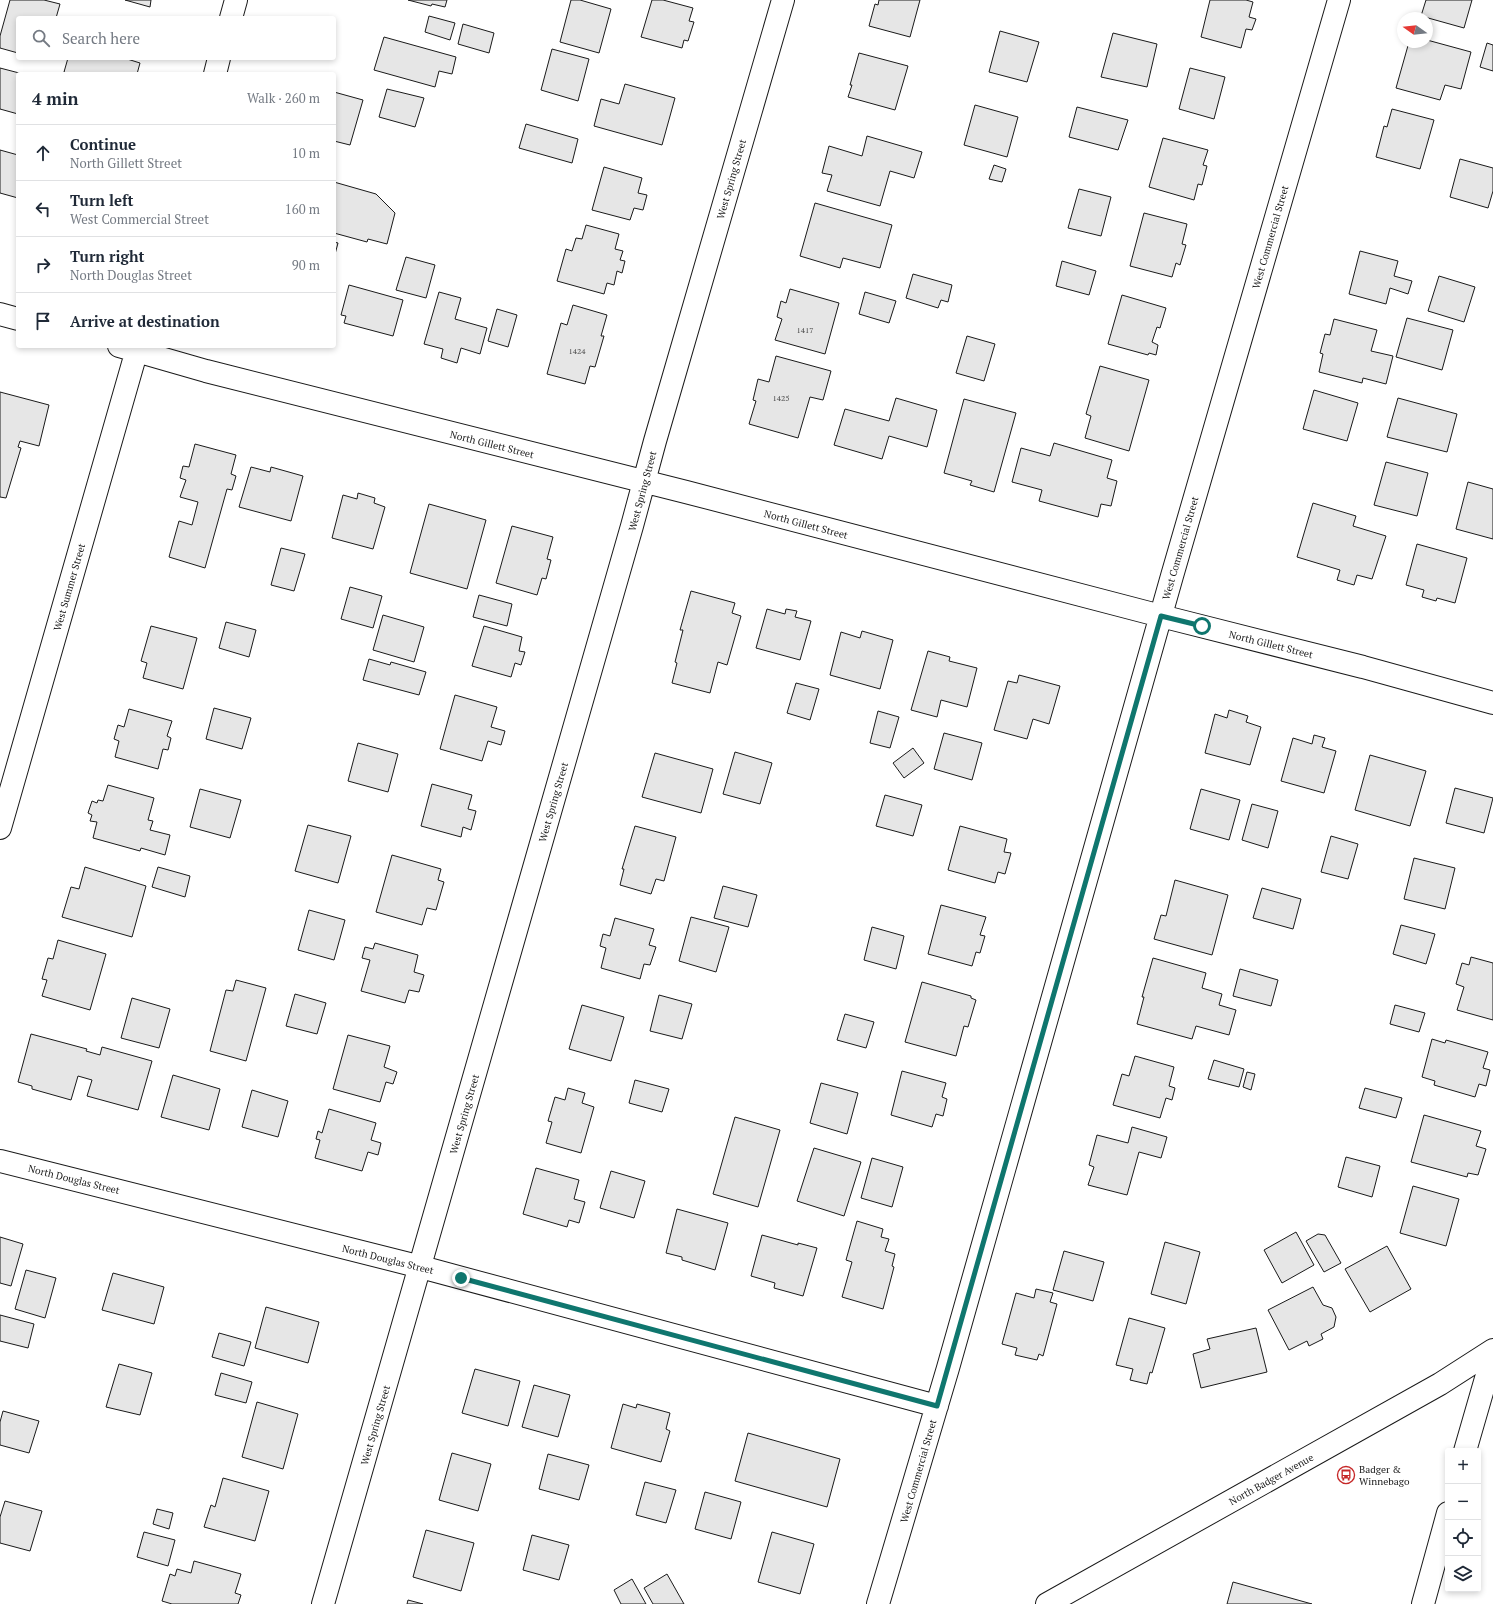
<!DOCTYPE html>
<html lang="en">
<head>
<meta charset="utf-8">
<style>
  body { margin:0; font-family:"PT Serif",serif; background:#f2f2f3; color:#1f2937 }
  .controls { position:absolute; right:12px; bottom:12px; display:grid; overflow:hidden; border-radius:4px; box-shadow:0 2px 6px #0003 }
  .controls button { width:36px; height:36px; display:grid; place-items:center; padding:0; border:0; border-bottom:1px solid #e0e1e3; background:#fff; color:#1f2937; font:20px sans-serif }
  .compass { position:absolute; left:1397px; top:12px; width:36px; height:36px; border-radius:50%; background:#fff; box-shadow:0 2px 6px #0003; rotate:285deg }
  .stop { position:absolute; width:12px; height:12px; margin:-9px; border:3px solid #0f766e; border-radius:50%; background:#fff }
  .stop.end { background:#0f766e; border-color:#fff; box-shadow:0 1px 4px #0008 }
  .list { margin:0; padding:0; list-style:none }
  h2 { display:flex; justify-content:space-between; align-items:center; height:52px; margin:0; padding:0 16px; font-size:17px }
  h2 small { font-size:13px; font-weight:400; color:#747a83 }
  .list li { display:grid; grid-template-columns:26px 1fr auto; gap:12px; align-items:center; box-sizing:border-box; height:56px; padding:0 16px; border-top:1px solid #e0e1e3 }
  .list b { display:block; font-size:15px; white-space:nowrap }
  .list p { margin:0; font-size:13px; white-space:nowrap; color:#747a83 }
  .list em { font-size:13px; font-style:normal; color:#747a83 }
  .icon { flex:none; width:22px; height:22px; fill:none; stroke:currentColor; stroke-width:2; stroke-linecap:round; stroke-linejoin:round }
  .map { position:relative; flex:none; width:1493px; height:1604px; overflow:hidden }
  .search { position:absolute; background:#fff; box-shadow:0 2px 6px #0003; left:16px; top:16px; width:320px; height:44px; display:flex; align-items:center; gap:10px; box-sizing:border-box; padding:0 14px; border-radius:4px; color:#747a83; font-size:15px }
  .panel { position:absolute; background:#fff; box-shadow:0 2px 6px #0003; left:16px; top:72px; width:320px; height:276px; border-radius:4px }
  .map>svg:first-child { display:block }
  .building { fill:#e6e6e6; stroke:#1a1a1a }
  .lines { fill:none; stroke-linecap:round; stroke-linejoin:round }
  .minor-casing { stroke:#1a1a1a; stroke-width:24 }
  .secondary-casing { stroke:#1a1a1a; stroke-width:24 }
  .minor { stroke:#fff; stroke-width:22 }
  .secondary { stroke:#fff; stroke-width:22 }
  .route { stroke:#0f766e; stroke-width:5 }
  .labels { text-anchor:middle; stroke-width:3; stroke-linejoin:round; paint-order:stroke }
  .number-label { font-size:8px; fill:#4d4d4d }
  .street-label { font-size:10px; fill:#1a1a1a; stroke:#fff }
  .poi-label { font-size:10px; fill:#1a1a1a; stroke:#fff; text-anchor:start }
</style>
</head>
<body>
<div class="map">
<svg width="1493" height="1604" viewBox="0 0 1493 1604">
  <rect width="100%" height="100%" fill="#fff"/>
  <path class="building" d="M10,0H44L60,4L56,18H18V53L0,48V36Z
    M125,0H151L150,7Z
    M408,0H447L445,7L432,4L431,6Z
    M571,0H580L611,9L599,53L560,42Z
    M652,0H663L693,8L689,21L694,22L688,41L684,40L682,48L641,37Z
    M879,0H920L910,37L869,26L875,4L878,5Z
    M1210,0H1246L1253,2L1249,17L1256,19L1252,30L1246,29L1241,48L1201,37Z
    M1426,0H1472L1464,28L1421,16Z
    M429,16L455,23L450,40L425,32Z
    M463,24L494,33L489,53L458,44Z
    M1000,31L1039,42L1027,82L989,72Z
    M1113,33L1157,44L1147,87L1101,77Z
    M384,37L456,57L452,74L439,71L435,87L374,70Z
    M1427,40L1471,52L1461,89L1445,85L1440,100L1396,88L1409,42H1427Z
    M1487,43L1493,45V71L1480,67Z
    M552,49L589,59L578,101L541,90Z
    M859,53L908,66L895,110L848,97L852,85H850Z
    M68,58H124L140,63L137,74H69L64,72Z
    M0,68L23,74H18V114L0,109Z
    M1190,68L1225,77L1214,119L1179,109Z
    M625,84L675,98L662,145L594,126L601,99L619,104Z
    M387,89L424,98L415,127L379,117Z
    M334,92L363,100L350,145L334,141Z
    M975,105L1018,117L1007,157L964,145Z
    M1077,107L1128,120L1118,150L1069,137Z
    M1392,109L1434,120L1420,169L1376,157L1384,126L1387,127Z
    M526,124L578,139L572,163L519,148Z
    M867,136L922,152L914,178L890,171L880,206L827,191L832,175L822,173L829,146L862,156Z
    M1163,138L1208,150L1203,165L1207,166L1202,185L1198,184L1194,200L1149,187Z
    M0,150L18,155V198L0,193Z
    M1460,159L1493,168V191L1488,208L1450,197Z
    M994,165L1006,169L1002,182L989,179Z
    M604,167L642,178L638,193L647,195L643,210L634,208L630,220L592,210Z
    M334,182L376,194L395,213L387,244L368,239L367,242L334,233L335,205L334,204Z
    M1079,189L1111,197L1101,236L1068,228Z
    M815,203L892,225L880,268L843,258L840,268L800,256Z
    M1144,213L1187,224L1182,244L1186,245L1180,265L1176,263L1172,277L1130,266Z
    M586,225L619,234L615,249L623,251L620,260L625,261L622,273L617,271L614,285L607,283L604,294L557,281L566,249L572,251L576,238L582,239Z
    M334,242L338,243L334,258Z
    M1360,251L1398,261L1394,276L1412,281L1408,294L1390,288L1386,304L1349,294Z
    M406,257L435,265L426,298L396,290Z
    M1062,261L1096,271L1089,295L1056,286Z
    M913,274L952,285L948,302L941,300L938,308L906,298Z
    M1439,276L1475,287L1464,322L1428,311Z
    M349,285L403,300L393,336L344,323L346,316L341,315Z
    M790,289L839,303L825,354L775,340L782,319L777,317L781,301L786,303Z
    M439,292L461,298L455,319L487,328L480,354L461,348L457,363L441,358L443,349L424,344Z
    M865,292L896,301L889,323L859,314Z
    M1122,295L1166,308L1160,328L1157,327L1152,342L1158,345L1156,355L1149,353L1148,355L1108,344Z
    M573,305L607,315L601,336H604L595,367L590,366L585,384L547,374L561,323L567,325Z
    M497,309L517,315L508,347L488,341Z
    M1407,318L1453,330L1442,370L1396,357Z
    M1334,319L1377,330L1371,351L1393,356L1386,384L1363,378L1362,383L1319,372L1323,354L1320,353L1325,334L1330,335Z
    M967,336L995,344L984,381L956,373Z
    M776,356L831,371L823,400L810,397L798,438L749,424L756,401L753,400L758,379L769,382Z
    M1100,366L1149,380L1129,451L1085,438L1091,416L1086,414Z
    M1314,390L1358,403L1347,441L1303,429Z
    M0,392L49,405L39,446L20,441L18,447L21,448L6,498L0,497Z
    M896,398L937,410L927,447L889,436L882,459L834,445L845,409L889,421Z
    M1398,398L1457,414L1447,452L1387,437Z
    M964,399L1016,413L994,492L970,485L972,481L944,473Z
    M1054,443L1112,460L1107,478L1117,481L1111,506L1101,504L1098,517L1039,501L1042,490L1012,482L1021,448L1050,456Z
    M195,444L236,455L231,474L236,476L232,490L227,489L205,568L169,557L179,521L192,525L198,502L180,497L186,480L180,478L183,466L189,467Z
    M1386,462L1428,473L1417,516L1374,505Z
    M251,467L270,472L271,467L303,476L291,521L239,507Z
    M1468,482L1493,489V539L1456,529Z
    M358,493L375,498L374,503L385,507L373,549L332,538L343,495L357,499Z
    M1313,503L1356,516L1353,526L1386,536L1372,579L1357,575L1354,585L1337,580L1340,570L1297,557Z
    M429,504L486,520L467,589L410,573Z
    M512,526L553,537L547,559L551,560L546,579L542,578L537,595L496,583Z
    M1417,544L1467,558L1455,603L1437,598L1436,601L1422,597L1424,590L1406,585Z
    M281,548L305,554L294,591L271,585Z
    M350,587L382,596L373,628L341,619Z
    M691,591L735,603L732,613L741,616L727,665L718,662L710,693L672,683L677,663L675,662L683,630H680Z
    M479,595L512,604L507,626L473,617Z
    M767,609L785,614L786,609L797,611L795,617L811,621L800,660L756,648Z
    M383,615L424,627L414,662L373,650Z
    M226,622L256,630L249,657L219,648Z
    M151,626L197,638L183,689L143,678L147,663L141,661Z
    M484,626L522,637L519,651L525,652L521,665L515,663L511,677L472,666Z
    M862,631L893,640L880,689L830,675L841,632L860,638Z
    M928,651L950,657L949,661L977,668L967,707L941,700L937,717L911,710Z
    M369,659L390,665L391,662L426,672L419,695L363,680Z
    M1019,675L1060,686L1049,724L1033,719L1027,739L994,730L1008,681L1017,683Z
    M796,683L819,689L810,720L787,713Z
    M455,695L497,707L491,727L505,731L501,745L488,741L482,761L440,749Z
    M214,708L251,718L242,749L206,739Z
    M129,709L172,721L167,736L171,738L168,750L163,749L158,769L115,757L119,741L114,739L118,725L124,727Z
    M1229,710L1248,716L1246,722L1261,727L1250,765L1205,753L1215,714L1227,718Z
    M878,711L899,717L890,748L870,743Z
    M944,733L982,743L972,780L934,769Z
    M1314,735L1325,738L1322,747L1336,751L1324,793L1281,781L1293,738L1312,744Z
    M358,743L398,754L388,792L348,781Z
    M913,748L924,763L904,778L893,763Z
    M735,752L772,763L760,804L723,794Z
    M655,753L713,769L701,813L642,797Z
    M1370,755L1426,771L1410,826L1355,810Z
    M432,784L472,795L468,809L476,811L471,830L463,827L461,837L421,826Z
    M108,785L154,798L148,820L153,821L150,830L170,835L165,855L141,848L140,851L93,838L97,822L90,821L92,815L88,813L92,801L97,803L98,800L103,801Z
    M1455,788L1493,798L1484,833L1446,823Z
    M200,789L241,800L230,838L190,827Z
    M1201,789L1240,800L1229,840L1190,829Z
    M885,795L922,805L913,836L876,826Z
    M1252,804L1278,811L1268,848L1242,840Z
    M308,825L351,836L338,883L295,871Z
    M635,826L676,837L664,881L656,879L651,894L620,885L624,869H622Z
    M960,826L1007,839L1004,852L1011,853L1005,874L998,872L995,883L948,870Z
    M1331,836L1358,844L1348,879L1321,872Z
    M392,855L441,869L438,880L444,882L436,910L427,908L422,925L376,912Z
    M1414,858L1455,868L1445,909L1404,899Z
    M85,867L146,886L132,937L62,917L71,887L79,889Z
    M158,867L190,876L185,897L152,887Z
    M1175,880L1228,895L1212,955L1154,939L1161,915L1166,916Z
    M723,886L757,895L748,927L714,918Z
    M1262,888L1301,899L1293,929L1253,918Z
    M941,905L986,917L980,935L985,936L980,953L976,952L972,966L928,954Z
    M309,910L345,920L334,960L298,950Z
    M691,917L729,927L716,972L679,961Z
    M615,918L654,929L649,945L656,947L650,965L644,964L640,979L601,968L606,948L600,946L603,934L610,936Z
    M1401,925L1435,934L1426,964L1393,954Z
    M872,927L904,936L896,969L864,960Z
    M58,940L106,954L90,1010L42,996L47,980L42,979L48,958L53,959Z
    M375,943L418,955L414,972L424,975L419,992L409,990L405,1003L361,991L370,960L362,958L365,947L373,949Z
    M1471,957L1493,963V1020L1457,1010L1464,987L1456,984L1462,963L1469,965Z
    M1153,958L1206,973L1202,988L1222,994L1219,1005L1236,1010L1229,1035L1196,1026L1192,1039L1137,1024L1144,997H1142Z
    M1240,969L1278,980L1271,1006L1233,996Z
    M236,980L266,988L246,1061L210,1051L226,990L233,991Z
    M922,982L971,996V998L976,1000L968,1027L964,1026L956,1056L905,1042Z
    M295,994L326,1003L317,1034L286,1026Z
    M659,995L692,1004L682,1039L650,1031Z
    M132,998L170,1009L159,1048L121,1038Z
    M582,1005L624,1017L611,1061L569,1049Z
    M1395,1005L1425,1013L1419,1032L1390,1024Z
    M845,1014L874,1022L866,1048L837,1040Z
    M31,1034L87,1049L86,1051L100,1055L102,1047L152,1061L138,1110L87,1096L92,1080L78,1076L71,1100L32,1089V1086L18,1082Z
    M348,1035L390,1046L384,1067L397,1072L393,1084L386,1082L380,1102L333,1089Z
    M1432,1039L1445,1043L1446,1040L1488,1052L1483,1068L1490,1070L1486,1086L1479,1084L1475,1097L1434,1085L1435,1081L1422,1077Z
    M1135,1056L1174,1067L1169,1086L1175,1088L1172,1100L1166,1098L1160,1118L1113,1105L1122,1074L1129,1076Z
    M1214,1060L1244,1069L1239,1087L1208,1079Z
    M902,1071L946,1083L942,1097L947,1099L943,1116L936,1114L932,1127L891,1115Z
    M1247,1072L1255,1074L1251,1090L1243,1087Z
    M173,1075L220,1089L209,1130L161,1117Z
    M635,1080L669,1089L662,1112L629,1103Z
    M821,1083L858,1093L847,1134L810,1123Z
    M568,1088L585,1093L582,1103L594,1107L581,1153L546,1143L552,1122L548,1121L555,1097L565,1100Z
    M1365,1088L1402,1098L1396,1118L1359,1108Z
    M252,1090L288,1101L278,1137L242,1127Z
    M329,1109L376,1123L371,1140L381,1143L378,1155L368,1152L362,1171L315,1158L320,1140L316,1139L318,1131L322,1133Z
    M1424,1115L1481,1131L1476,1146L1486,1149L1478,1175L1468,1173L1467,1177L1411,1162Z
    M735,1117L780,1130L758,1207L713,1194Z
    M1132,1127L1167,1137L1161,1158L1139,1152L1127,1195L1088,1185L1094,1167L1089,1165L1097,1135L1128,1143Z
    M814,1148L861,1162L844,1216L797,1201Z
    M1346,1157L1380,1166L1372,1197L1338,1187Z
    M872,1158L903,1167L892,1207L861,1198Z
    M536,1168L579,1180L574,1199L585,1202L579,1223L569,1220L567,1227L523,1214Z
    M611,1171L645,1181L634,1218L600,1208Z
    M1413,1186L1459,1199L1446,1246L1400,1233Z
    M677,1209L728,1223L715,1270L682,1260V1257L666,1253Z
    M857,1221L883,1229L881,1237L889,1239L885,1251L895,1254L892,1266L894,1267L883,1309L842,1297L852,1262L846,1260Z
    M1296,1232L1314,1265L1282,1283L1264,1250Z
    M1318,1234L1325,1235L1341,1263L1324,1272L1306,1241Z
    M762,1235L798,1245V1243L817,1248L803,1296L774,1288L775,1283L751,1276Z
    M0,1237L23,1244L11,1286L0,1283Z
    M1165,1242L1200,1252L1186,1304L1151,1294Z
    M1387,1246L1411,1289L1370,1312L1345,1269Z
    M1064,1251L1104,1262L1093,1301L1053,1290Z
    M26,1270L56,1278L45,1318L15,1309Z
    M113,1273L164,1287L154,1324L102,1310Z
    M1313,1287L1323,1305L1332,1308L1336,1317L1334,1327L1321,1334L1323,1339L1309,1346L1307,1341L1289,1350L1268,1310Z
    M1036,1289L1053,1293L1050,1302L1057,1304L1043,1356L1039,1354L1037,1360L1015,1355L1017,1348L1002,1344L1016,1293L1034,1298Z
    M266,1307L319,1322L308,1363L255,1348Z
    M0,1315L34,1324L28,1348L0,1341Z
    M1129,1318L1165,1328L1152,1373L1150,1372L1147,1384L1130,1380L1133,1369L1116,1365Z
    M1256,1328L1267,1372L1201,1388L1193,1354L1210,1349L1207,1339Z
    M219,1333L251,1342L244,1366L212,1357Z
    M119,1364L152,1373L140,1415L106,1407Z
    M475,1369L520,1381L508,1426L462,1413Z
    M221,1373L252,1382L246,1403L215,1395Z
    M534,1385L570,1395L558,1437L522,1427Z
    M257,1402L298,1414L283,1469L242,1457Z
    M623,1404L636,1408L637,1404L670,1413L666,1429L670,1431L661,1462L611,1448Z
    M3,1411L39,1421L29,1453L0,1445V1422Z
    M748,1433L840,1459L827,1507L735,1481Z
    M452,1453L491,1464L478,1511L439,1500Z
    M548,1454L589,1465L579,1500L539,1489Z
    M223,1478L269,1491L255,1541L204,1527L211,1505L215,1507Z
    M645,1482L676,1490L666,1523L636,1515Z
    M705,1492L741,1502L731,1539L695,1529Z
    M5,1501L42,1511L30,1551L0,1543V1517Z
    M157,1509L173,1513L169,1529L153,1524Z
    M426,1530L474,1543L461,1591L413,1577Z
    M144,1532L175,1540L168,1566L137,1557Z
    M772,1532L814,1544L800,1594L758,1582Z
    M532,1535L569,1545L559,1580L523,1570Z
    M194,1561L241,1574L235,1593L241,1595L238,1604H172L162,1601L170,1574L175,1576L177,1569L191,1573Z
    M667,1574L684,1604H653L644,1588Z
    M632,1579L646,1604H621L614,1590Z
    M1233,1582L1312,1604H1227Z
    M408,1600L423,1604H407Z"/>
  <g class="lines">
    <g class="minor-casing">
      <path id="minor" d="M231,18L236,0
        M215,74L219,58
        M0,314L18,319
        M119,346L206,371L686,492L1161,616L1363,667L1493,703
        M0,828L138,346
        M0,1161L421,1267L937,1406
        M1465,1451L1493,1354
        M323,1604L632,526L655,441L783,0
        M878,1604L948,1368L1172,576L1339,0
        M1423,1604L1448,1513"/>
    </g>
    <g class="secondary-casing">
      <path id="secondary" d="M1047,1604L1440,1384L1493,1350"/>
    </g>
    <use href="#minor" class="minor"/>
    <use href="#secondary" class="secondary"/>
  </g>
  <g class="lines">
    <path class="route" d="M461,1278L937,1406L1161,616L1202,626"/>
  </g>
  <defs>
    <g id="bus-ring" transform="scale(0.9)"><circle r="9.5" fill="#fff" stroke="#c62828" stroke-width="1.5"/><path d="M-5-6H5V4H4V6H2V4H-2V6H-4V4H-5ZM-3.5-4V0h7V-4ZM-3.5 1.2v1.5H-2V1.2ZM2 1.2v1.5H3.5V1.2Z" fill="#c62828"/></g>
  </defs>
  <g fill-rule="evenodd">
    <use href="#bus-ring" x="1346" y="1475"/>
  </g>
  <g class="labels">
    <g class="number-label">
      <text x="805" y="333">1417</text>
      <text x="577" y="354">1424</text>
      <text x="781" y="401">1425</text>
    </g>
    <g class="street-label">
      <text transform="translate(731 179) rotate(-74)" y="4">West Spring Street</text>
      <text transform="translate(1270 237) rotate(-74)" y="4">West Commercial Street</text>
      <text transform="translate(492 444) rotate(14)" y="4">North Gillett Street</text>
      <text transform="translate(642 491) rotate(-75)" y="4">West Spring Street</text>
      <text transform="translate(806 524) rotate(15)" y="4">North Gillett Street</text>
      <text transform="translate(1180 548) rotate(-74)" y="4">West Commercial Street</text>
      <text transform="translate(69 587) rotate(-74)" y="4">West Summer Street</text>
      <text transform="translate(1271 644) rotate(14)" y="4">North Gillett Street</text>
      <text transform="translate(553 802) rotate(-74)" y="4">West Spring Street</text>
      <text transform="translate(464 1114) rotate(-74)" y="4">West Spring Street</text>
      <text transform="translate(74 1179) rotate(14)" y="4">North Douglas Street</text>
      <text transform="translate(388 1259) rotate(14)" y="4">North Douglas Street</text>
      <text transform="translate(375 1425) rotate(-74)" y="4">West Spring Street</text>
      <text transform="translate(918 1471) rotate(-74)" y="4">West Commercial Street</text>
      <text transform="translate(1271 1479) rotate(-29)" y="4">North Badger Avenue</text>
    </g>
    <g class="poi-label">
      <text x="1359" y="1473">Badger &amp;<tspan x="1359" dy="12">Winnebago</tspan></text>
    </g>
  </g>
</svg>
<div class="controls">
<button>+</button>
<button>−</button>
<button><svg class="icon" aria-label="locate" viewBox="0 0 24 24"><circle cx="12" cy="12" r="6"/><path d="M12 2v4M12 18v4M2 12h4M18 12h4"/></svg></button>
<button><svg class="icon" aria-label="layers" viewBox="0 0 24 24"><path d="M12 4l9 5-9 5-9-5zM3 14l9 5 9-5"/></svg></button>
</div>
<svg class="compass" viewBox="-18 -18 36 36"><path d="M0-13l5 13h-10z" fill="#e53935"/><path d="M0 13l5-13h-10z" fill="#747a83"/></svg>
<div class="stop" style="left:1202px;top:626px"></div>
<div class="stop end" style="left:461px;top:1278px"></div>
<div class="search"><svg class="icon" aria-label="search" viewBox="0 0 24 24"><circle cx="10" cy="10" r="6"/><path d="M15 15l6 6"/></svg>Search here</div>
<section class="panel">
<h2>4 min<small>Walk · 260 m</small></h2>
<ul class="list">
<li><svg class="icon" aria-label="ahead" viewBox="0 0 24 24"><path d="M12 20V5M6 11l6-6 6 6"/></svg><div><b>Continue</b><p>North Gillett Street</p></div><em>10 m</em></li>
<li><svg class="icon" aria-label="left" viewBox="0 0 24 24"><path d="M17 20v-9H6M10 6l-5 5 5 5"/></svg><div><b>Turn left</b><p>West Commercial Street</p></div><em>160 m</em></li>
<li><svg class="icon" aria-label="right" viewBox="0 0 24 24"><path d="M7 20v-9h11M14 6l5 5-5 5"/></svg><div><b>Turn right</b><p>North Douglas Street</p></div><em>90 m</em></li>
<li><svg class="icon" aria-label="arrive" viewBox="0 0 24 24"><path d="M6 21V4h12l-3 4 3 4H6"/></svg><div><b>Arrive at destination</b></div></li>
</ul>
</section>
</div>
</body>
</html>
